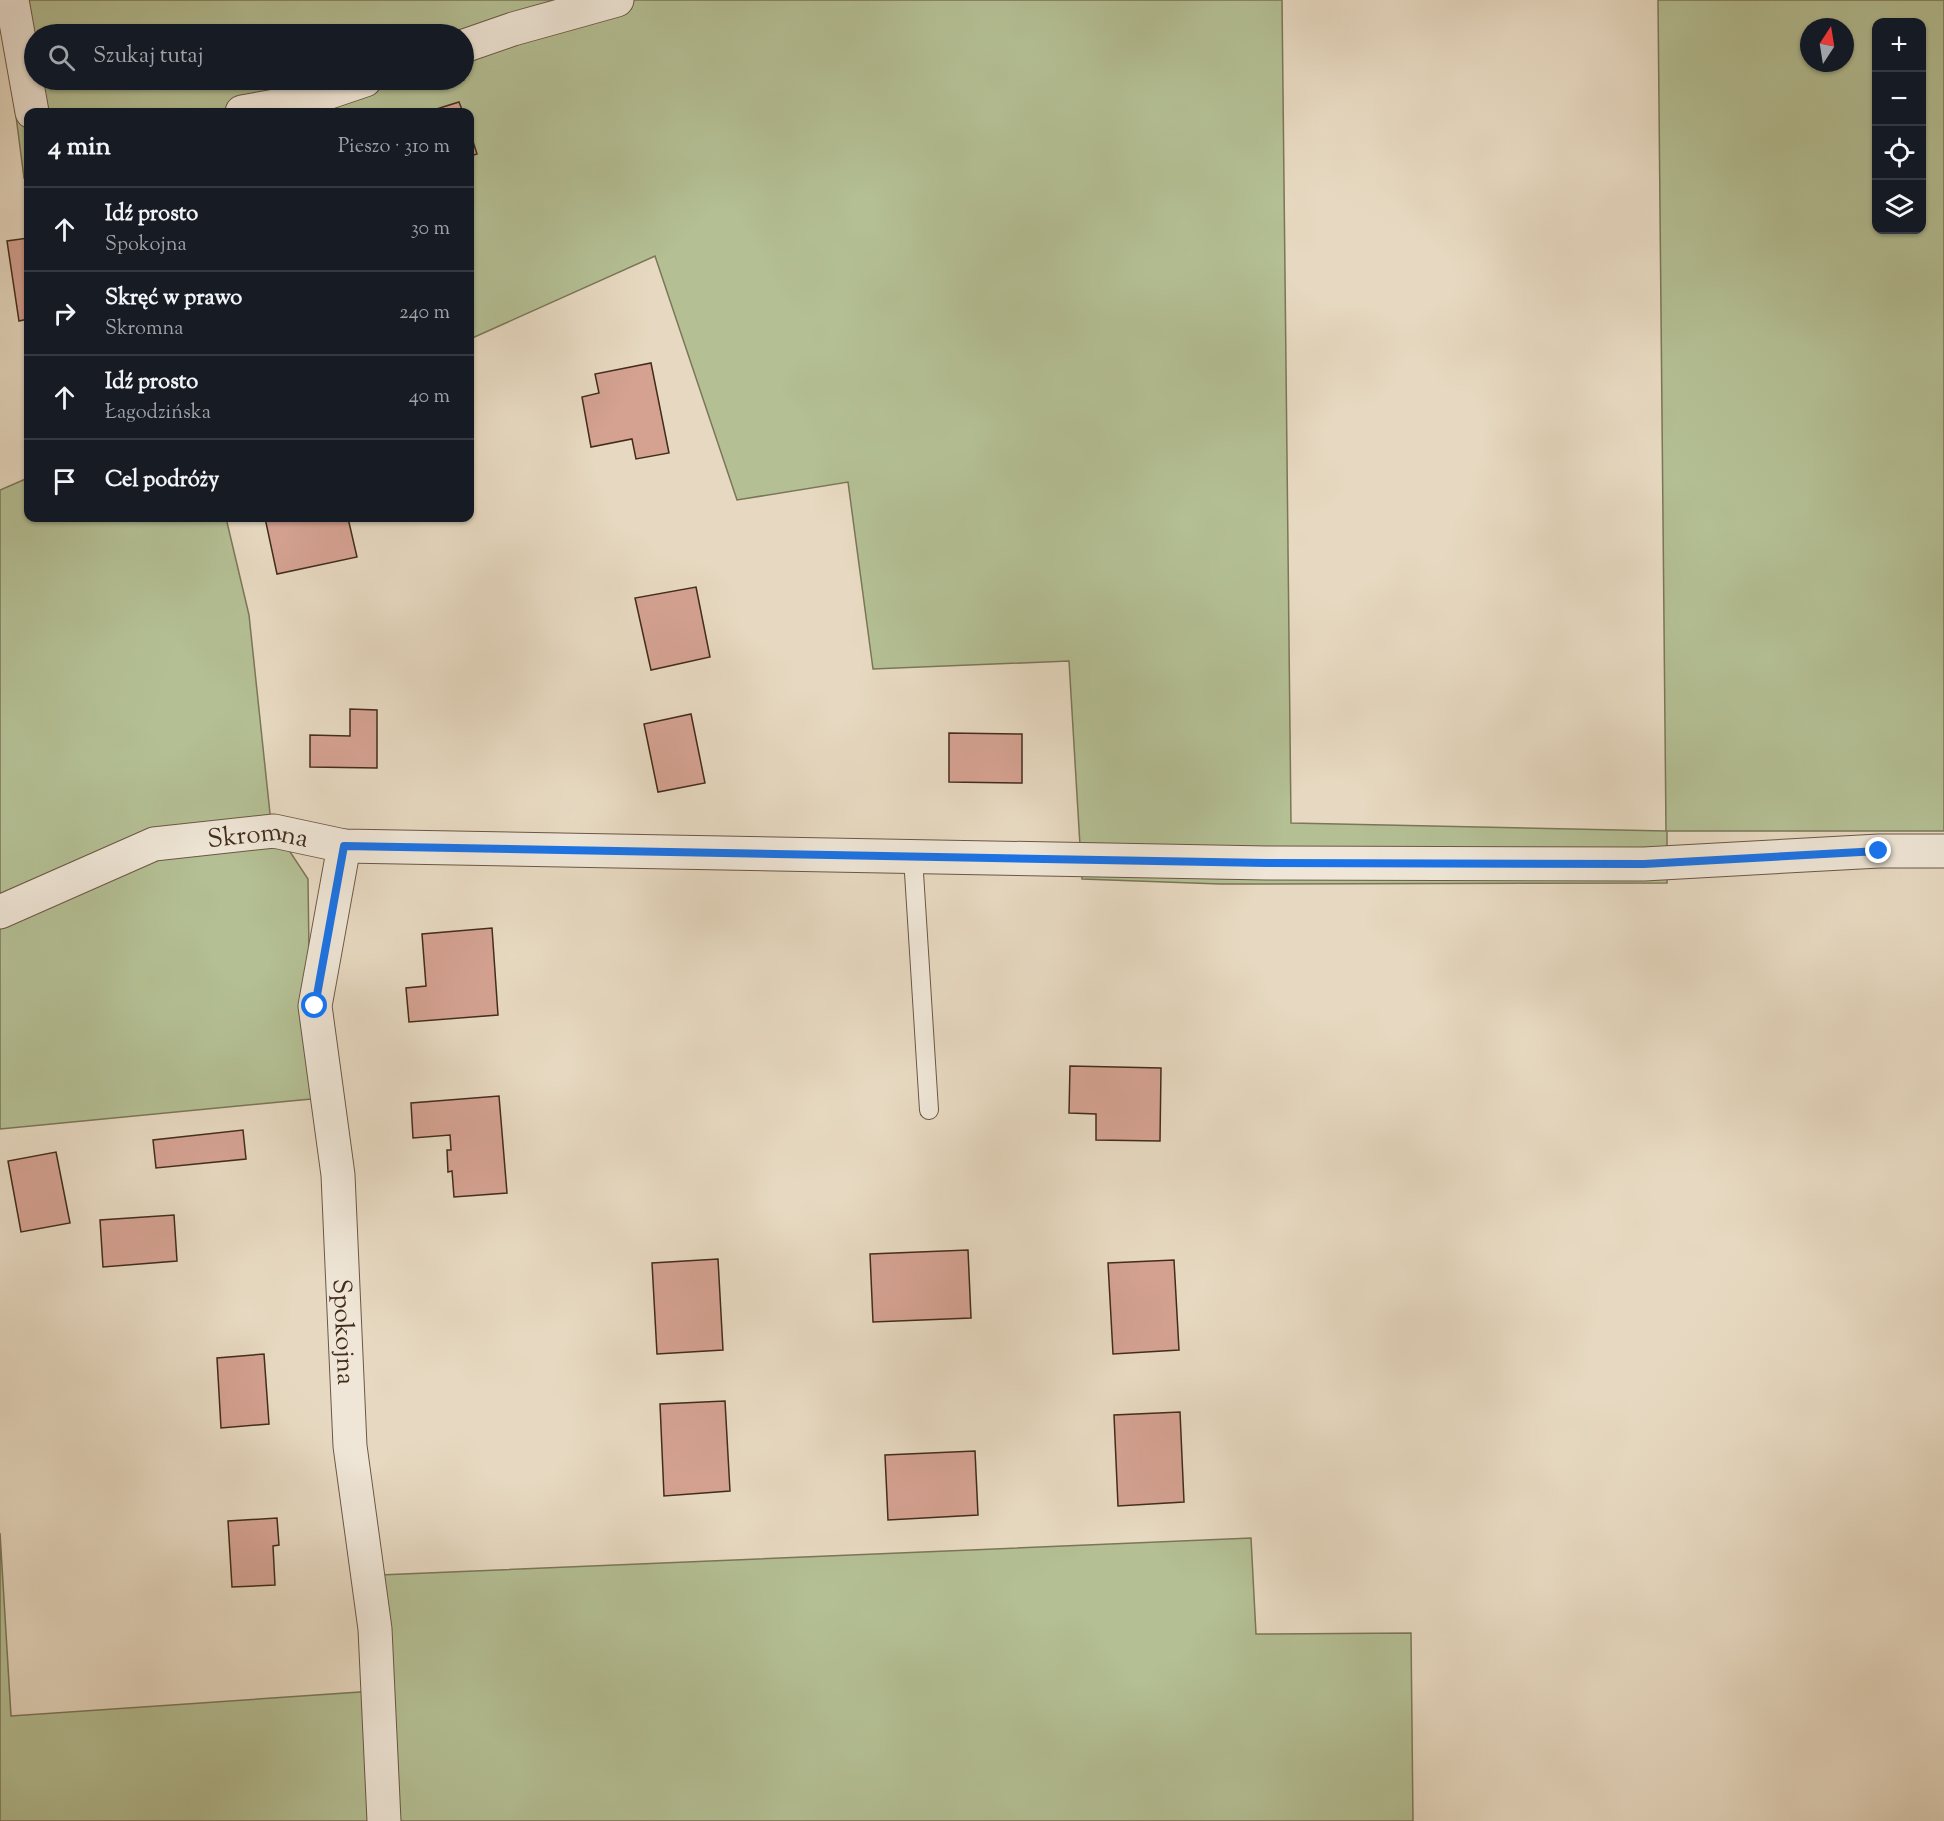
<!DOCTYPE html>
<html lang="pl">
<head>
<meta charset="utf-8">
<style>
  body { margin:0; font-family:"Sorts Mill Goudy",serif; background:#20242c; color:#f1f3f6 }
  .controls { position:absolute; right:18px; top:18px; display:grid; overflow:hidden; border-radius:12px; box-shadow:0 2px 4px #0004 }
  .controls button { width:54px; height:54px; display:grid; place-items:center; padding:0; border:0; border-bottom:2px solid #363941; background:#171b24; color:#f1f3f6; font:30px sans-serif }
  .compass { position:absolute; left:1800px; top:18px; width:54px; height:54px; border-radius:50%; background:#171b24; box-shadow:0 2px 4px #0004; rotate:12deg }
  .stop { position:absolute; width:18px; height:18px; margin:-14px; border:4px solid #1a73e8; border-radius:50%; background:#fff }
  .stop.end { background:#1a73e8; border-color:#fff; box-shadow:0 2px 6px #0008 }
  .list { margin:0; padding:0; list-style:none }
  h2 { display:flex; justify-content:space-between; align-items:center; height:78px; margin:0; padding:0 24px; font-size:26px }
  h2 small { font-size:20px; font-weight:400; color:#9ea1a6 }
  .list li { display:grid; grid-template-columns:39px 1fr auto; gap:18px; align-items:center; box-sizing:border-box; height:84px; padding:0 24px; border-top:2px solid #363941 }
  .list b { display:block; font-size:22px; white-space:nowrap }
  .list p { margin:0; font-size:20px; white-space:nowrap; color:#9ea1a6 }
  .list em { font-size:20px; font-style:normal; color:#9ea1a6 }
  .icon { flex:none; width:33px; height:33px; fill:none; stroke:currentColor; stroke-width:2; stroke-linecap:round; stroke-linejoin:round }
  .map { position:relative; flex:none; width:1944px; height:1821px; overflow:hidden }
  .search { position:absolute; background:#171b24; box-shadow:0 2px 4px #0004; left:24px; top:24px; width:450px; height:66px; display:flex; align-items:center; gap:15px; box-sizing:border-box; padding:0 21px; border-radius:33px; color:#9ea1a6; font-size:22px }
  .panel { position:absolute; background:#171b24; box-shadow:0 2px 4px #0004; left:24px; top:108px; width:450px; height:414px; border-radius:12px }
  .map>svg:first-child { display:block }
  .green { fill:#b4bf94; stroke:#7b7658; stroke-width:1.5; fill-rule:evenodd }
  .building { fill:#d5a292; stroke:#422c1c; stroke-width:1.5 }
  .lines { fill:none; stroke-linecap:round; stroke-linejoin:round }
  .service-casing { stroke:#6b5745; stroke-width:20 }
  .minor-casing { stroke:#6b5745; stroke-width:35 }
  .service { stroke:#efe6d7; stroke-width:18 }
  .minor { stroke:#efe6d7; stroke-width:33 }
  .route { stroke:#1a73e8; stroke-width:8 }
  .labels { text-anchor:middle; stroke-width:5; stroke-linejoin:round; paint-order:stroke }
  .street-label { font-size:26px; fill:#422c1c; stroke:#efe6d7 }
</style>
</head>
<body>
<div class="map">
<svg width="1944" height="1821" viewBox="0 0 1944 1821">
  <rect width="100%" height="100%" fill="#e7d9c1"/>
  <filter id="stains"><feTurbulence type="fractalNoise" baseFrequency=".00333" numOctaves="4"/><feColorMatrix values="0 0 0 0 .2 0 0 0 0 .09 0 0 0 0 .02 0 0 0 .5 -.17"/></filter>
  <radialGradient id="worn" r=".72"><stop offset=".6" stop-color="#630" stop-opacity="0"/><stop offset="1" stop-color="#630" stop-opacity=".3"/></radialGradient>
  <path class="green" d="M1,0H1282L1291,823L1666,831L1658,0H1944V831H1667V883L1220,884L1082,879L1069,661L873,669L848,482L737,500L655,256L470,339V112H28V184L24,178ZM1876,22H1922V230H1876ZM1809,27H1845V63H1809ZM34,34H464V80H34Z
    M28,478V518H226L249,615L271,823L308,879L311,1099L0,1129V490Z
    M0,1533L11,1716L389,1690L380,1575L1251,1538L1256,1634L1411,1633L1413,1821H0Z"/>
  <path class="building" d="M459,102L463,112H427Z
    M470,132L477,154L470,156Z
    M28,238V319L19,321L7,241Z
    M651,363L669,453L636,459L632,439L591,447L582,397L599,393L595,374Z
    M265,518H348L357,557L277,574Z
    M696,587L710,657L651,670L635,598Z
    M350,709L377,710V768L310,767V735L350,736Z
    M691,714L705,783L658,792L644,724Z
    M949,733L1022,734V783L949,782Z
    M492,928L498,1015L409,1022L406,988L426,986L422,934Z
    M1070,1066L1161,1068L1160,1141L1096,1140V1114L1069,1113Z
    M499,1096L507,1193L454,1197L452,1171L448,1172L447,1150H451L450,1135L413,1138L411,1103Z
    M243,1130L246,1159L156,1168L153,1140Z
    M56,1152L70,1223L21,1232L8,1161Z
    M174,1215L177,1261L103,1267L100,1220Z
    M968,1250L971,1318L873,1322L870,1254Z
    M718,1259L723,1350L657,1354L652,1263Z
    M1174,1260L1179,1350L1113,1354L1108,1263Z
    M264,1354L269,1424L221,1428L217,1358Z
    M725,1401L730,1491L664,1496L660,1404Z
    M1180,1412L1184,1502L1118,1506L1114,1415Z
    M975,1451L978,1515L888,1520L885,1455Z
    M277,1518L279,1545L273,1546L275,1585L232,1587L228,1521Z"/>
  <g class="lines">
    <g class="service-casing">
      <path id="service" d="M913,857L929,1110"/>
    </g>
    <g class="minor-casing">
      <g id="minor">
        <path d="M12,0L32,112"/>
        <path d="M464,46L513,29L617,0"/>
        <path d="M242,112L303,101L365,80"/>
        <path id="s1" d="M344,846L315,1006L338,1175L350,1446L375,1629L384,1821"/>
        <path id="s2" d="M0,912L154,844L274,831L344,846L1267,863L1644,864L1879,851H1944"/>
      </g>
    </g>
    <use href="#service" class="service"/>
    <use href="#minor" class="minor"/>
  </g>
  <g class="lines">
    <path class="route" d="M315,1006L344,846L1267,863L1644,864L1879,851"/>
  </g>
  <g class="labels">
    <g class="street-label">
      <text dy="9" stroke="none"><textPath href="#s2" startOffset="273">Skromna</textPath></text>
      <text dy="9" stroke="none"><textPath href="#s1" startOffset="490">Spokojna</textPath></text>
    </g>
  </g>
  <rect width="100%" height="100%" filter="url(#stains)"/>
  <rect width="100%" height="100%" fill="url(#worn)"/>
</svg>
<div class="controls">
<button>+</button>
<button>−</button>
<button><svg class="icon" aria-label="locate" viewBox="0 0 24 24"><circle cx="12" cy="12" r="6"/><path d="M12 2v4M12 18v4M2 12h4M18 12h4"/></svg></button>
<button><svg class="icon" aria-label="layers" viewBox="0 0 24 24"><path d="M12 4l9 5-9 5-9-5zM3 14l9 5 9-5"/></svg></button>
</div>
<svg class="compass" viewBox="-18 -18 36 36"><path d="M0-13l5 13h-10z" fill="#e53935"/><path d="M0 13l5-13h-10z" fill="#9ea1a6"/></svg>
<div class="stop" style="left:315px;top:1006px"></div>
<div class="stop end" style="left:1879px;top:851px"></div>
<div class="search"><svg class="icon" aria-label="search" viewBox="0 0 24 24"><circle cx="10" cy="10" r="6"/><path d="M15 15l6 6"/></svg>Szukaj tutaj</div>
<section class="panel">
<h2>4 min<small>Pieszo · 310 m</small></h2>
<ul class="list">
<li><svg class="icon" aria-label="ahead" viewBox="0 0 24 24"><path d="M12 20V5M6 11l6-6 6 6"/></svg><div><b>Idź prosto</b><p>Spokojna</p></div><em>30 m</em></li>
<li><svg class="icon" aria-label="right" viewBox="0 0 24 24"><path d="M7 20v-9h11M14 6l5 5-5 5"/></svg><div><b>Skręć w prawo</b><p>Skromna</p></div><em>240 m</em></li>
<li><svg class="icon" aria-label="ahead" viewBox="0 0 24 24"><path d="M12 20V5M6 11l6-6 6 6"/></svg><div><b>Idź prosto</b><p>Łagodzińska</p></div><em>40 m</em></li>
<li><svg class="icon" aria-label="arrive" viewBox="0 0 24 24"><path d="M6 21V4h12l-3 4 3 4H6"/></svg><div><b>Cel podróży</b></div></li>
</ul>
</section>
</div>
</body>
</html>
